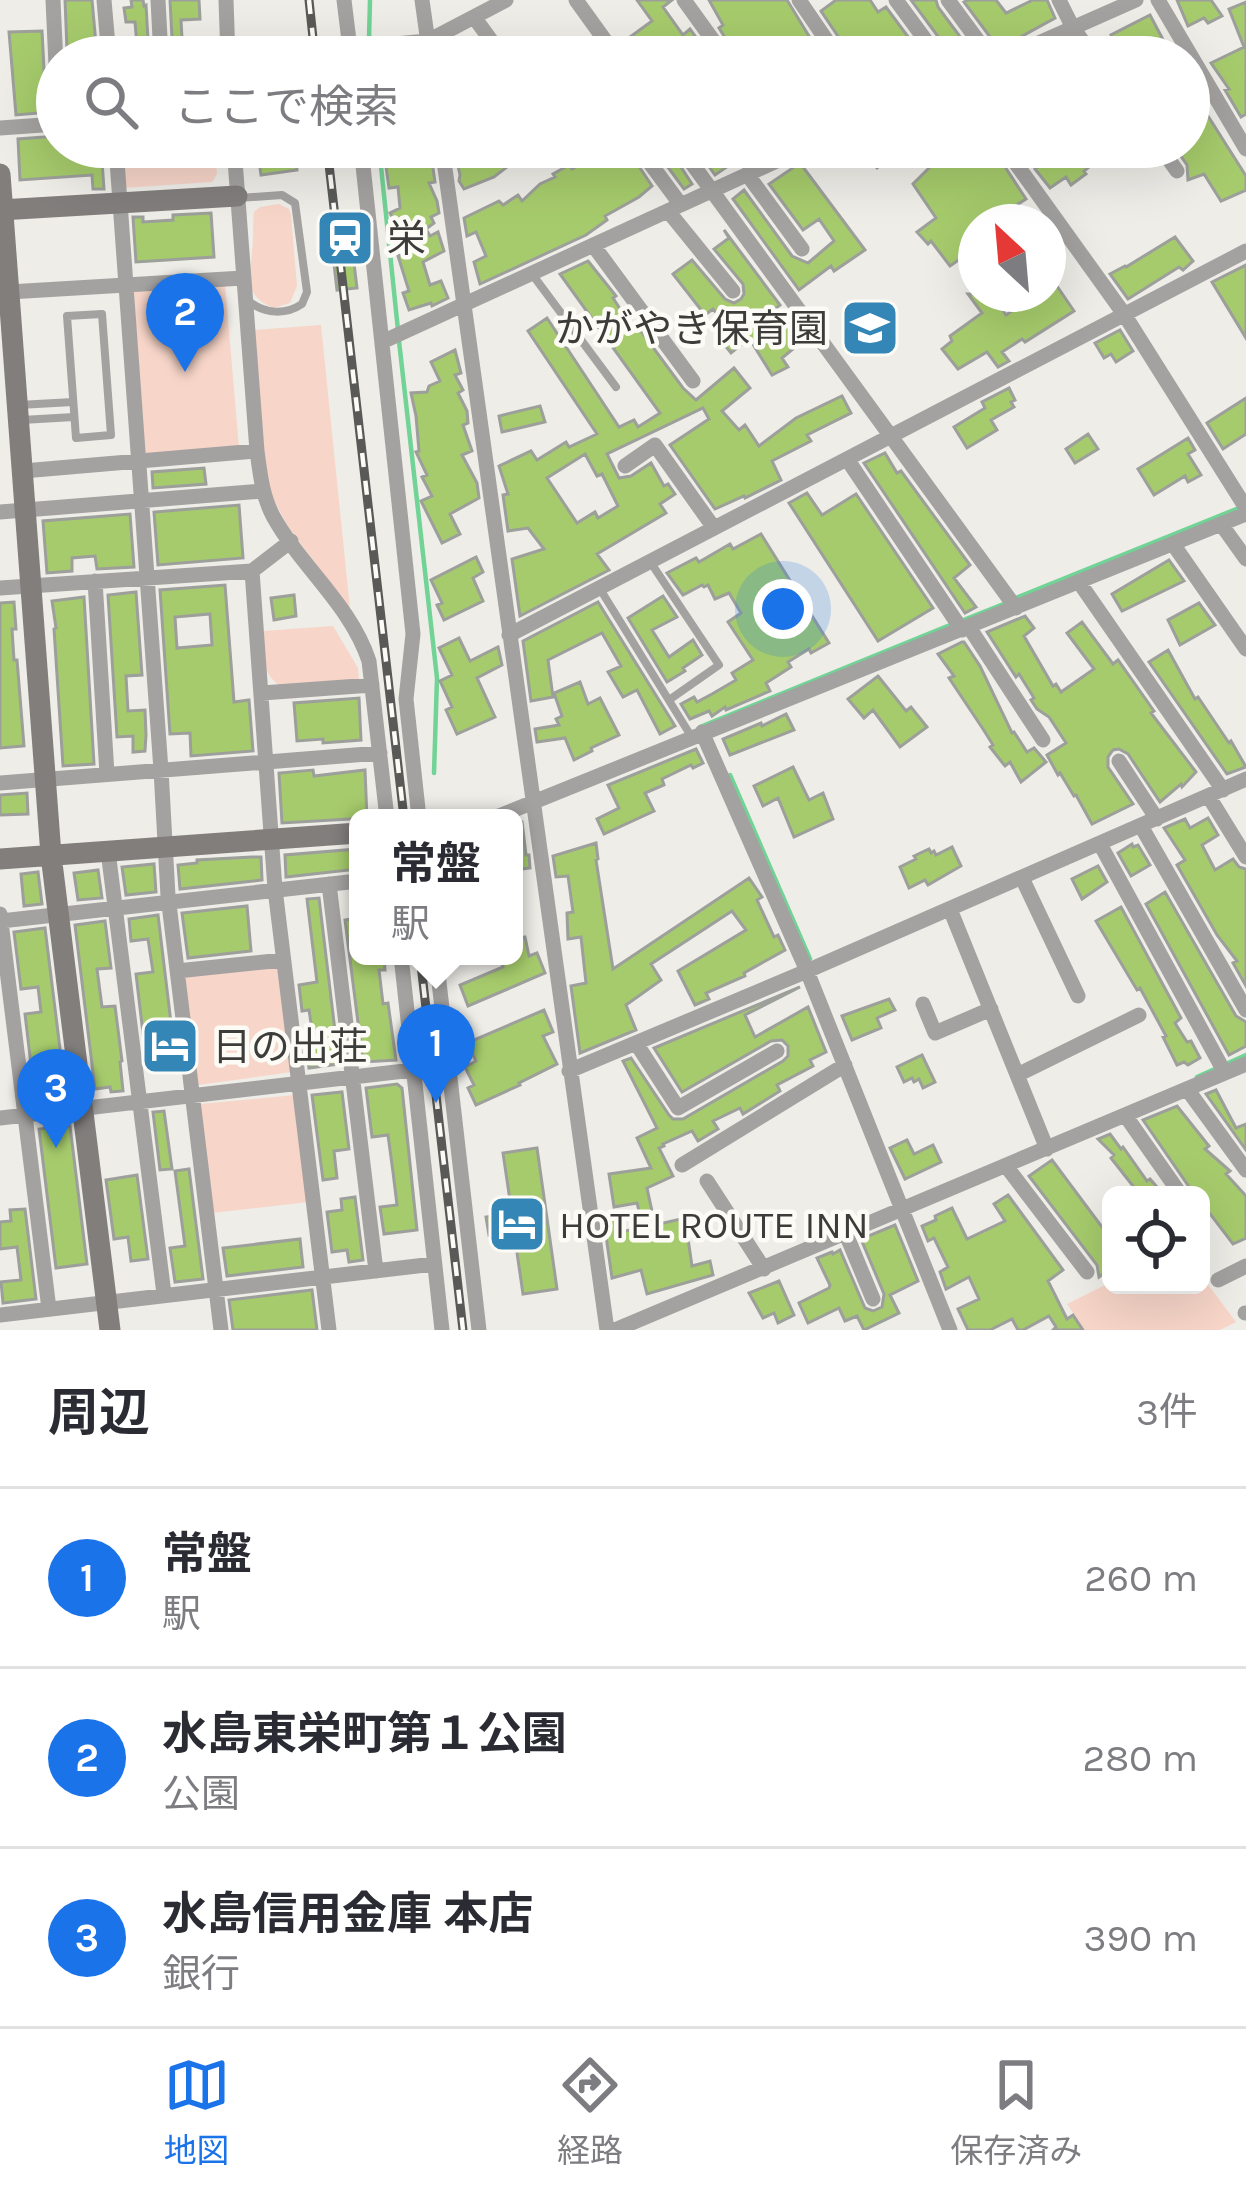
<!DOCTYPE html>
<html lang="ja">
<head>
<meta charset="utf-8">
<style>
  body { margin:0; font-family:Karla,"Noto Sans JP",sans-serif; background:#f2f2f3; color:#2b2b33 }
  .controls { position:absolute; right:36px; bottom:36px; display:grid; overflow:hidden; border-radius:18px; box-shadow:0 12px 48px #0002 }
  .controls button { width:108px; height:108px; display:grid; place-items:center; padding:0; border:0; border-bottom:3px solid #e1e1e2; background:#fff; color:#2b2b33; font:60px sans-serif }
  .compass { position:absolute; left:958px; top:204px; width:108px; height:108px; border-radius:50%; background:#fff; box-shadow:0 12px 48px #0002; rotate:334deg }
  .you { position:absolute; left:783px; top:609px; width:42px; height:42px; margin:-30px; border:9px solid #fff; border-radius:50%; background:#1a73e8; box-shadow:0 0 0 18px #1a73e833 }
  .badge { display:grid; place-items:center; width:78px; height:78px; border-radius:50%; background:#1a73e8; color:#fff; font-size:39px; font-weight:700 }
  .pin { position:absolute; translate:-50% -99px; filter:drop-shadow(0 3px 6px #0008) }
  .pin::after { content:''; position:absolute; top:63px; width:42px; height:36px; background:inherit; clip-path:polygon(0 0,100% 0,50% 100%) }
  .popup { position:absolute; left:349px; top:809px; width:174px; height:156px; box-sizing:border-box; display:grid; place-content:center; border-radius:18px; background:#fff; filter:drop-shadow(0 3px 9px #0005); font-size:39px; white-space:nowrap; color:#7c7c81 }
  .popup b { font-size:45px; color:#2b2b33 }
  .popup::after { content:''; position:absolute; left:50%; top:100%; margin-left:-24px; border:24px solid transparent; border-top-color:#fff }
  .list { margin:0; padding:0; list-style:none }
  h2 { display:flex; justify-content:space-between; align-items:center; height:156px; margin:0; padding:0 48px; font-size:51px }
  h2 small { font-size:39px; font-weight:400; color:#7c7c81 }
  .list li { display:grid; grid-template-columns:78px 1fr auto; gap:36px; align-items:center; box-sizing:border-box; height:180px; padding:0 48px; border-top:3px solid #e1e1e2 }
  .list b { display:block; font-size:45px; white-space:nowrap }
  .list p { margin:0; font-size:39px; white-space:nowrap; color:#7c7c81 }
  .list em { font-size:39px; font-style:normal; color:#7c7c81 }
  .icon { flex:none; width:66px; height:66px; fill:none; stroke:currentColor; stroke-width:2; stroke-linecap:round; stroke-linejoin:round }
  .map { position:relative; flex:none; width:1246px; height:1330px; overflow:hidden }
  .search { position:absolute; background:#fff; box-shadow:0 12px 48px #0002; left:36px; right:36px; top:36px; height:132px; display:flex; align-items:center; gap:30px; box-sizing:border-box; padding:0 42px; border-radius:66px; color:#7c7c81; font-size:45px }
  .sheet { height:696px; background:#fff }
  nav { display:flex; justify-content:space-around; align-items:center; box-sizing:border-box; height:168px; border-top:3px solid #e1e1e2; background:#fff; font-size:33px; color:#7c7c81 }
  nav a { display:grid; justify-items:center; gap:6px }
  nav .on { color:#1a73e8 }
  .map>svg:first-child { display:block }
  .green { fill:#f7d5c8 }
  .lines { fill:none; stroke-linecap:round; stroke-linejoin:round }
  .stream { stroke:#71d395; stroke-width:4.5 }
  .building { fill:#a6cb6c; stroke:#9d9f9b; stroke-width:3; fill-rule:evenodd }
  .lane { stroke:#a4a2a1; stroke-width:8 }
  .street { stroke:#a4a2a1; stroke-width:15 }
  .secondary { stroke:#817e7c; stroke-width:21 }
  .rail-casing { stroke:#595957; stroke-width:9 }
  .rail { stroke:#fcfbf6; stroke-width:4.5; stroke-dasharray:14; stroke-linecap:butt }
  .labels { text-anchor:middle; stroke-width:9; stroke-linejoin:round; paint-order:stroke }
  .poi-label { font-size:39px; fill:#3c3c3a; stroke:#fcfbf6; text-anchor:start }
</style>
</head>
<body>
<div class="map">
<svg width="1246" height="1330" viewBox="0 0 1246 1330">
  <rect width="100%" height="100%" fill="#eeede8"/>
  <path class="green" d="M121,147H215L217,174L212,182L123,188Z
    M279,204L289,209L291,215L297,286L290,303L274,308C243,296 250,278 252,252C254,238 252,225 254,212L260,207Z
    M225,284L239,448L143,456L134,289Z
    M321,325L350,609L289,528L271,495L266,475L254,330Z
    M333,626L358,668L359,679L279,685C260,672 264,652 263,631Z
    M277,965L292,1072L198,1085L184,976Z
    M295,1095L309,1202L212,1213L200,1104Z
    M1201,1275L1236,1322L1220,1330H1085L1067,1304L1111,1282V1285H1201Z"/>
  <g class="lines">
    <path class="stream" d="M369,39L370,0
      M379,147L398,330
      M399,341L437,678L434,773
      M1016,598L1239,508
      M961,621L1006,603
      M700,727L950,625
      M730,775L810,959
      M1197,1077L1246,1055"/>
  </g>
  <path class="building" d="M65,0H92L97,55L77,56L73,50H67Z
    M131,0H143L144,6L146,5L149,57H138L135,22H126L124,8L132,7Z
    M170,0H199L200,19L181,20L183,57H173Z
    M637,0H672L663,7L683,35L690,29L710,57H629L627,51L631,49L626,40L652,21Z
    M709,0H787L812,41L789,57H737L719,28L723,25Z
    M836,0H870L878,12L886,7L923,57H852L821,11Z
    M911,0H936L938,7L973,54L968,57H950L948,50Z
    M968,0H996L1006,13L1033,0H1047L1055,18L999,49L964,2Z
    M1177,0H1211L1222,16L1208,23L1204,18L1188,26Z
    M1246,2V114L1241,117L1225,90L1229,89L1211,63L1244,47L1229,9Z
    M1150,15L1169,51L1158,57H1152L1146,47L1129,57H1123L1111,35Z
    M42,31L45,88L51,97L52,112L16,115L9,32Z
    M1189,86L1246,176V190L1221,201L1204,174L1188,180L1187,165L1176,149L1189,147V143L1196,139L1189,126Z
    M57,136V147H101L104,189H93L92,175L20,180L18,139Z
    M257,147H294L297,170L261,175Z
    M408,147H430L435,182L429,183L437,201L439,213L431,217L434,223L426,229L430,236L438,232L444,251L423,262L430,285L441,281L448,298L432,306L431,303L409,310L403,293L409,291L398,256L403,254L392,227L396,225L390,213L400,208L398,187L389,188L386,167L409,163Z
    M454,147H459L472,164L494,147H515L521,156L494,177L464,189L459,181L460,175Z
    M603,147H626L652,186L639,197L605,216L607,220L586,235L480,284L474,262L486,256L476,232L467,236L464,218L499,201L503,205L518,195L522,201L540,184L555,177L553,174L569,165L572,169L597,154L594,151Z
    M653,147H668L692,184L684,189Z
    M695,147H727L737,160L715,175Z
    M860,147H904L877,168Z
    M918,147H992L1026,199L990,222H976V248L950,266L931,241L928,244L917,232L936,218L913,184L932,165Z
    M1019,147H1065L1070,153L1078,147H1114L1084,171L1086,174L1071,185L1066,177L1050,188L1035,169L1046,161Z
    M800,163L865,250L834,271L831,266L799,290L733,199L744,190L792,256L808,263L834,241L819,219L803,230L769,184Z
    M211,213L214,257L136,262L133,217H143V222L173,220V215Z
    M349,228V231L358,230L360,246L352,247L357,288L337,290L330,230Z
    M724,230L780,305L775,309L789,328L794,324L805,339L782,358L788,367L772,375L749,338L731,353L718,337L729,328L713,309L705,315L673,274L692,260L725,299L734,303L741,299L744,294L743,284L714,249L729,238Z
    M1175,237L1193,261L1183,270L1179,267L1128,299L1110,274L1125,266L1126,267Z
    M588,261L616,296L613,298L634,330L638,327L683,388L696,400L734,368L750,388L722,411L739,430L745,425L759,446L796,418L842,396L851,413L807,435L811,441L772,461L781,480L745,498L744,496L715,509L670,445L709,419L703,408L607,454L619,478L631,476L651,463L664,486L668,484L675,494L660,504L666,513L597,554L609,570L520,616L512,559L544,549L528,528L508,531L503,495L508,494L499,466L531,451L537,460L566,442L569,447L597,434L528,331L547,318L619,427L634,420L638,427L660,413L560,274ZM585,454L597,476L602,474L618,506L598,518L595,512L577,523L547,478Z
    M1246,265V338L1212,282Z
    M1048,273L1074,311L1025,342L1022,339L1002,352L1009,361L998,367L987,352L958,369L942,349L952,341L950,336L982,313L968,294H992L1006,315L1029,299L1026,294H1048Z
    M1120,330L1133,351L1116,362L1111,354L1104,358L1095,343Z
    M455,350L461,373L455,375L463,390L458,393L467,411L468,423L463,425L472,451L462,455L477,483L479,498L450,514L460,534L442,543L421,501L432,496L422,477L427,475L416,452L419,451L416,416L411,393L427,392L429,386L440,381L431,362Z
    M1009,388L1015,400L1011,402L1014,407L991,420L997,430L967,448L954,427L985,408L982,402Z
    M1246,398V434L1223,449L1207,423Z
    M540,406L545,422L502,432L499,416Z
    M1088,434L1098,449L1075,463L1066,449Z
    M1188,438L1195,450L1188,454L1201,475L1188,482L1185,476L1154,495L1138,469Z
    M885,453L897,473L901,471L970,565L954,578L976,607L965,613L864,463Z
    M204,468L206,484L153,488L152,472Z
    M807,493L822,515L856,494L933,608L878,641L789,503Z
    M239,505L243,558L158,565L154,512Z
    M130,514L134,567L97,569L95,556L72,558V571L47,573L43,521Z
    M761,534L829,643L811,653L809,649L788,662L791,667L766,683L770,691L726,710L725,707L712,716L709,711L690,719L681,704L694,697L697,702L712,694L736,680L732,673L753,660L728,622L741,613L729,593L715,599L708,585L704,587L702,585L683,595L667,573L696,558L699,562L730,544L733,549Z
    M476,557L483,572L473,578L483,601L444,620L437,605L442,603L431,580Z
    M1169,560L1184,581L1122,611L1112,594Z
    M225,585L234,702L249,700L253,751L191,756L190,733L170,734L160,590ZM210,614L212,645L177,648L175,617Z
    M136,592L142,675L126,676L128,711L145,710L146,735L145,751L133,752V736L117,737L108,595Z
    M294,595L296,616L274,620L271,598Z
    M663,596L677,617L652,630L669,657L693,640L702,655L683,668L685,671L667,682L628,618Z
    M84,597L94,764L63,766L54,629L56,628L52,601Z
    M14,602L16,629H12L14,660H17L24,746L0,748V603Z
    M598,602L675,726L660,734L637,690L623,697L608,672L621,666L602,633L548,660L553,697L531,701L523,641Z
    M1199,603L1215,625L1180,645L1168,620Z
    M1025,616L1034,628L1024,636L1053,686L1056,684L1061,692L1094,669L1067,633L1082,622L1113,664L1118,660L1154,711L1151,713L1196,772L1182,787L1181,784L1160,802L1128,754L1119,749L1113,750L1108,757V767L1133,804L1092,824L1076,795L1074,796L1060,773L1058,775L1047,755L1066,743L1049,717L1037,709L1031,700L1034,698L1019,674L1016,677L987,632Z
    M459,638L470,661L498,647L502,665L477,678L495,717L457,734L446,710L452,707L440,681L452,675L439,648Z
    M962,642H964L980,666L1012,733L1014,732L1027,752L1034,748L1046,762L1021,782L1010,762L1005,766L990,747L993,745L983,729L949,678L954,676L938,654Z
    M1168,650L1195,699L1198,697L1229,743L1231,741L1246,767L1227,774L1149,662Z
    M878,676L906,711L911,707L927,727L900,747L873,710L864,718L848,699Z
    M580,682L588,704L600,698L619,735L591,748L592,751L574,760L565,738L537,742L535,729L559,725L556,719L562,716L554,693Z
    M359,698L361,740L323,743V739L297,741L294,703Z
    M786,714L794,730L730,755L723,739L761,723L762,726Z
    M696,749L703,763L693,768L691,765L662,779L664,785L645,793L654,811L604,834L597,819L619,808L608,785Z
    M793,767L809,800L823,793L833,819L794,837L778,798L763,806L754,786Z
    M313,770L314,776L365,770L367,818L282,823L279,773Z
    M27,793L28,814L0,815V795Z
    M1208,818L1218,835L1202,845L1215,870L1233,859L1239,867L1246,869V986L1233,963L1237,961L1217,935L1177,865L1185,860L1164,828L1185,819L1190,828Z
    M516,822H522L526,855H529L530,868L514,870V823Z
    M596,843L598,859L596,860L613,969L749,878L762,897L757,900L774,937L778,935L785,950L744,973L745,976L706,993L709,999L695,1005L678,971L746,930L732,911L651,964L661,980L626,1005L636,1030L580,1053L571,986L586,983L581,937L568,939L567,913L573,912L568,876L556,877L553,856Z
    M1132,844L1133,847L1138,845L1150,865L1131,876L1118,853Z
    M952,847L961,866L928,885L925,880L909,888L900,867L916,859L914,856L929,849L931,853L934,851L936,855Z
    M358,849V869L286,877L285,855Z
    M252,857H261L262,880L180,889L178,865L197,863V860Z
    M154,864L156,892L126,895L122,867Z
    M1098,866L1107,882L1082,899L1072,879Z
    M98,870L102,898L78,900L74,873Z
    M38,872L42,904L24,906L21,874Z
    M1165,892L1236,1016L1246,1022V1046L1229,1055L1146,904Z
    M319,898L339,1064L309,1068L306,1044L314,1043L309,1010L302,1011L299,985L317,982L307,899Z
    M247,906L251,951L188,958L182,913Z
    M1121,907L1181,1018L1175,1023L1187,1042L1191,1041L1200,1058L1188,1065L1184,1062L1177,1065L1163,1037L1166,1036L1140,988L1137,990L1096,921Z
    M158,915L175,1056L146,1059L136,974L153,972L148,939L131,941L129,919Z
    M358,918V956H384L385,970H379L383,1004L388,1003L396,1060L363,1062L345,920Z
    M105,921L111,968L97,969L102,1007L115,1006L122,1061L120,1062L123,1091L111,1092L110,1087L95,1089L75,925Z
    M45,928L65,1089L60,1096L35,1099L25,1014L41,1012L38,987L21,989L14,932Z
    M525,937L529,956L537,953L545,973L468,1006L460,985L503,967L501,956H514V939Z
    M800,987L745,1015L755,1037L808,1007L826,1052L810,1060L813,1066L777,1085L780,1091L743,1114L740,1108L713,1121L718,1129L698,1141L692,1131L663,1144L664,1146L659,1148L673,1176L647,1188L655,1225L685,1218L692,1266L710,1261L713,1275L647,1294L641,1270L612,1278L603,1215L614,1213L617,1233L643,1227L637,1203L614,1207L609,1174L651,1168L637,1138L657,1128L623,1061L631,1058L669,1115L673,1119H683L783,1061L788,1056V1046L782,1040L771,1041L682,1092L654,1048Z
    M889,999L895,1010L877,1018L881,1028L852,1040L842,1016Z
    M544,1010L553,1032L543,1036L557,1064L519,1083L520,1085L476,1105L468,1088L474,1085L465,1067L476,1061L467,1043Z
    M922,1055L935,1082L923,1088L919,1079L914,1082L912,1078L904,1082L897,1067Z
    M397,1084L402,1088L417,1230L384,1234L380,1207L397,1205L393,1172L388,1135L372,1137L366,1088Z
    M1216,1090L1236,1128L1246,1124V1150L1206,1094Z
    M342,1092L349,1149L334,1151L337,1178L323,1180L312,1095Z
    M1177,1106L1209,1146L1205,1149L1230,1171L1226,1174L1246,1196V1238L1233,1244L1201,1202V1195H1195L1192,1191L1143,1120Z
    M164,1111L172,1169L160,1170L153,1112Z
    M70,1126L87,1264L56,1268L39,1129Z
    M1110,1134L1121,1149L1123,1147L1147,1181L1150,1179L1164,1195H1140L1111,1158L1114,1155L1098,1139Z
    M907,1140L914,1154L933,1145L941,1162L905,1179L890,1148Z
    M537,1148L557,1289L523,1294L514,1232L489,1235L486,1217L512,1214L503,1153Z
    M1052,1160L1111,1239V1268L1099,1277L1097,1265L1029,1176Z
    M189,1169L203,1279L175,1282L170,1248L185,1246L175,1171Z
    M137,1175L148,1259L131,1261L128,1237L114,1239L106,1180Z
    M1008,1195L1063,1270L1048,1281L1067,1319L1073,1315L1083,1330H1053L1056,1327L1049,1316L1023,1330H1018L1012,1319L990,1330H968L958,1309L979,1299L969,1277L946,1289L940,1272L948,1267L934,1238L928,1241L922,1226L936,1220L935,1216L952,1208L967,1239L1005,1221L994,1204Z
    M355,1197L363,1260L349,1262L347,1250L332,1252L327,1212L342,1210L341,1199Z
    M25,1209L36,1299L3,1303L1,1282L21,1280L17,1247L0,1249V1222L11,1221L10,1210Z
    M895,1225L918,1281L890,1295L899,1313L864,1330L857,1316L845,1321L839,1308L808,1323L799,1303L829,1288L830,1285L817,1258L832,1252L833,1254L840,1250L865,1308L873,1311L882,1307L884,1294L861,1239Z
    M300,1239L303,1267L227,1276L223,1248Z
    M779,1281L794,1315L778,1323L774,1313L763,1318L749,1293Z
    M312,1290L317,1330H233L229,1300Z"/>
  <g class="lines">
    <path class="lane" d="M239,198L282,195L295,203L307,292L302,304C286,315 265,314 250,302
      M532,274L616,387
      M102,314L111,435L76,438L67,316Z
      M19,405L73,402
      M22,420L74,417
      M651,563L719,665L669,700
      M600,589L691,736"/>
    <path class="street" d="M53,0L57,87
      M104,0L109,57
      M158,0L161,57
      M226,0L228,57
      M344,0L351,57
      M422,0L430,57
      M576,0L617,57
      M684,0L725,57
      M799,0L838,57
      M896,0L938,57
      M948,0L990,57
      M1059,0L1073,28L1094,57
      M1158,0L1246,149
      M474,17L503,57
      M249,57L428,41L506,0
      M1007,57L1136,0
      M0,128L57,124
      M116,147L161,770L168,896L221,1330
      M234,147L257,451C260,473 262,495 273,516C301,567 350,604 369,661L387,818
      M361,147L413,634L406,699L419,818
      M442,147L607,1330
      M638,147L681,205
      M680,147L1016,608
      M1004,147L1124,314L1246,508
      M1160,147L1177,171
      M747,174L802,249
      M668,211L733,291
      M593,245L693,381
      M9,292L243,278
      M382,342L807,147
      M847,459L962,630
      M625,466L655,445L714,528
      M23,471L257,451
      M0,512L263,491
      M1221,524L1246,559
      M1173,544L1246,649
      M252,571L275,889L329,1330
      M95,581L107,774
      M1079,582L1223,790
      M0,588L252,571L291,541
      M969,627L1043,740
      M509,635L1246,251
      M262,693L372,685
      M702,732L807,971L950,1330
      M1119,761L1157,819
      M0,783L380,753
      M1209,797L1246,857
      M494,818L1246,514
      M1141,826L1246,1010
      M1100,844L1225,1073
      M108,851L164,1294
      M1022,878L1078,996
      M329,884L376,1271
      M950,909L1047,1149
      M0,914L49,1309
      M1,921L358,881
      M401,956L442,1330
      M436,956L479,1330
      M177,971L283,960
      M923,1004L935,1033L991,1009
      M636,1043L678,1108L777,1051
      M569,1071L807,971L1246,779
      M1017,1075L1139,1015
      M1187,1089L1246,1170
      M1125,1115L1181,1195
      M0,1118L413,1070
      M682,1165L845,1065
      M1006,1166L1087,1272
      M707,1181L764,1269
      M846,1234L873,1299
      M1218,1280L1246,1266
      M1245,1313H1246
      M0,1315L434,1264
      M615,1330L1246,1064"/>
    <path class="secondary" d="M0,174L51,855L110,1330
      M0,210L237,196
      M0,859L358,833"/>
    <g class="rail-casing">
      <path id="rail" d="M309,0L315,57
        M327,147L404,818
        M420,956L463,1330"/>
    </g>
    <use href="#rail" class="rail"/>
  </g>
  <defs>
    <g id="station-square" transform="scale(3)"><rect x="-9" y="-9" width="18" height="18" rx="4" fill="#3486b6" stroke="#fcfbf6"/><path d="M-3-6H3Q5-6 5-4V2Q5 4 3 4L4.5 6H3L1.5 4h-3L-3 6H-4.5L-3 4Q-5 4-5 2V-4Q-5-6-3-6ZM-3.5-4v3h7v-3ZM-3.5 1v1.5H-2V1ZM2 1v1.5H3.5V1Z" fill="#fff"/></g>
    <g id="school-square" transform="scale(3)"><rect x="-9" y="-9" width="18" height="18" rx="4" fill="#3486b6" stroke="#fcfbf6"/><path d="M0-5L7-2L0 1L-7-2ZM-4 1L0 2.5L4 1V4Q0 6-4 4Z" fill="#fff"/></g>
    <g id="hotel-square" transform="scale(3)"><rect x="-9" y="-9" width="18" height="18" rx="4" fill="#3486b6" stroke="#fcfbf6"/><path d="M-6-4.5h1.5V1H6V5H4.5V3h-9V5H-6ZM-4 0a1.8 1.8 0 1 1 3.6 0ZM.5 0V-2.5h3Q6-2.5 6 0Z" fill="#fff"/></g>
  </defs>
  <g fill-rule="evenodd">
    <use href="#station-square" x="345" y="238"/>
    <use href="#school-square" x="870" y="328"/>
    <use href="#hotel-square" x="170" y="1046"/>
    <use href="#hotel-square" x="517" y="1224"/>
  </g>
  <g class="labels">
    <g class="poi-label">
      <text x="387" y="252">栄</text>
      <text x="828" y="342" text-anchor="end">かがやき保育園</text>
      <text x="212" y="1060">日の出荘</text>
      <text x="559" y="1238">HOTEL ROUTE INN</text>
    </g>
  </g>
</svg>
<div class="controls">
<button><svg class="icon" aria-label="locate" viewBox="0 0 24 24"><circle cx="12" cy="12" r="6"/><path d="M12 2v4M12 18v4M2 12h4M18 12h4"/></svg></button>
</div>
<svg class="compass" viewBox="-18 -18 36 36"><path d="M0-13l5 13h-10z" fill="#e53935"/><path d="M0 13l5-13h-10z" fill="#7c7c81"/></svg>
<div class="you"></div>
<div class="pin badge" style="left:436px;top:1103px">1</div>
<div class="popup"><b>常盤</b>駅</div>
<div class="pin badge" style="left:185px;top:372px">2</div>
<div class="pin badge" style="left:56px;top:1148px">3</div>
<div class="search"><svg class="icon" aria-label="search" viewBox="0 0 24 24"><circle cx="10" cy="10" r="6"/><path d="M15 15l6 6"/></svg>ここで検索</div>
</div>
<section class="sheet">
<h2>周辺<small>3件</small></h2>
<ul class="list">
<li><span class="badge">1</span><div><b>常盤</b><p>駅</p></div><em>260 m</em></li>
<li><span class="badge">2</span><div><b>水島東栄町第１公園</b><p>公園</p></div><em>280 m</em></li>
<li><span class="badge">3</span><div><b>水島信用金庫 本店</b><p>銀行</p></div><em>390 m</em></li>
</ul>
</section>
<nav>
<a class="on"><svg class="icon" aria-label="map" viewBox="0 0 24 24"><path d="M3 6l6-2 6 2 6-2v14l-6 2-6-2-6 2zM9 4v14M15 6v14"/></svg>地図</a>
<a><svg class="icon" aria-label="directions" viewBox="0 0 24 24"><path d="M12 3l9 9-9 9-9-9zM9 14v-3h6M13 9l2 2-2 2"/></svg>経路</a>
<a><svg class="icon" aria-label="saved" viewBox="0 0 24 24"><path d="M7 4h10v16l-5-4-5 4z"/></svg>保存済み</a>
</nav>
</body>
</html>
